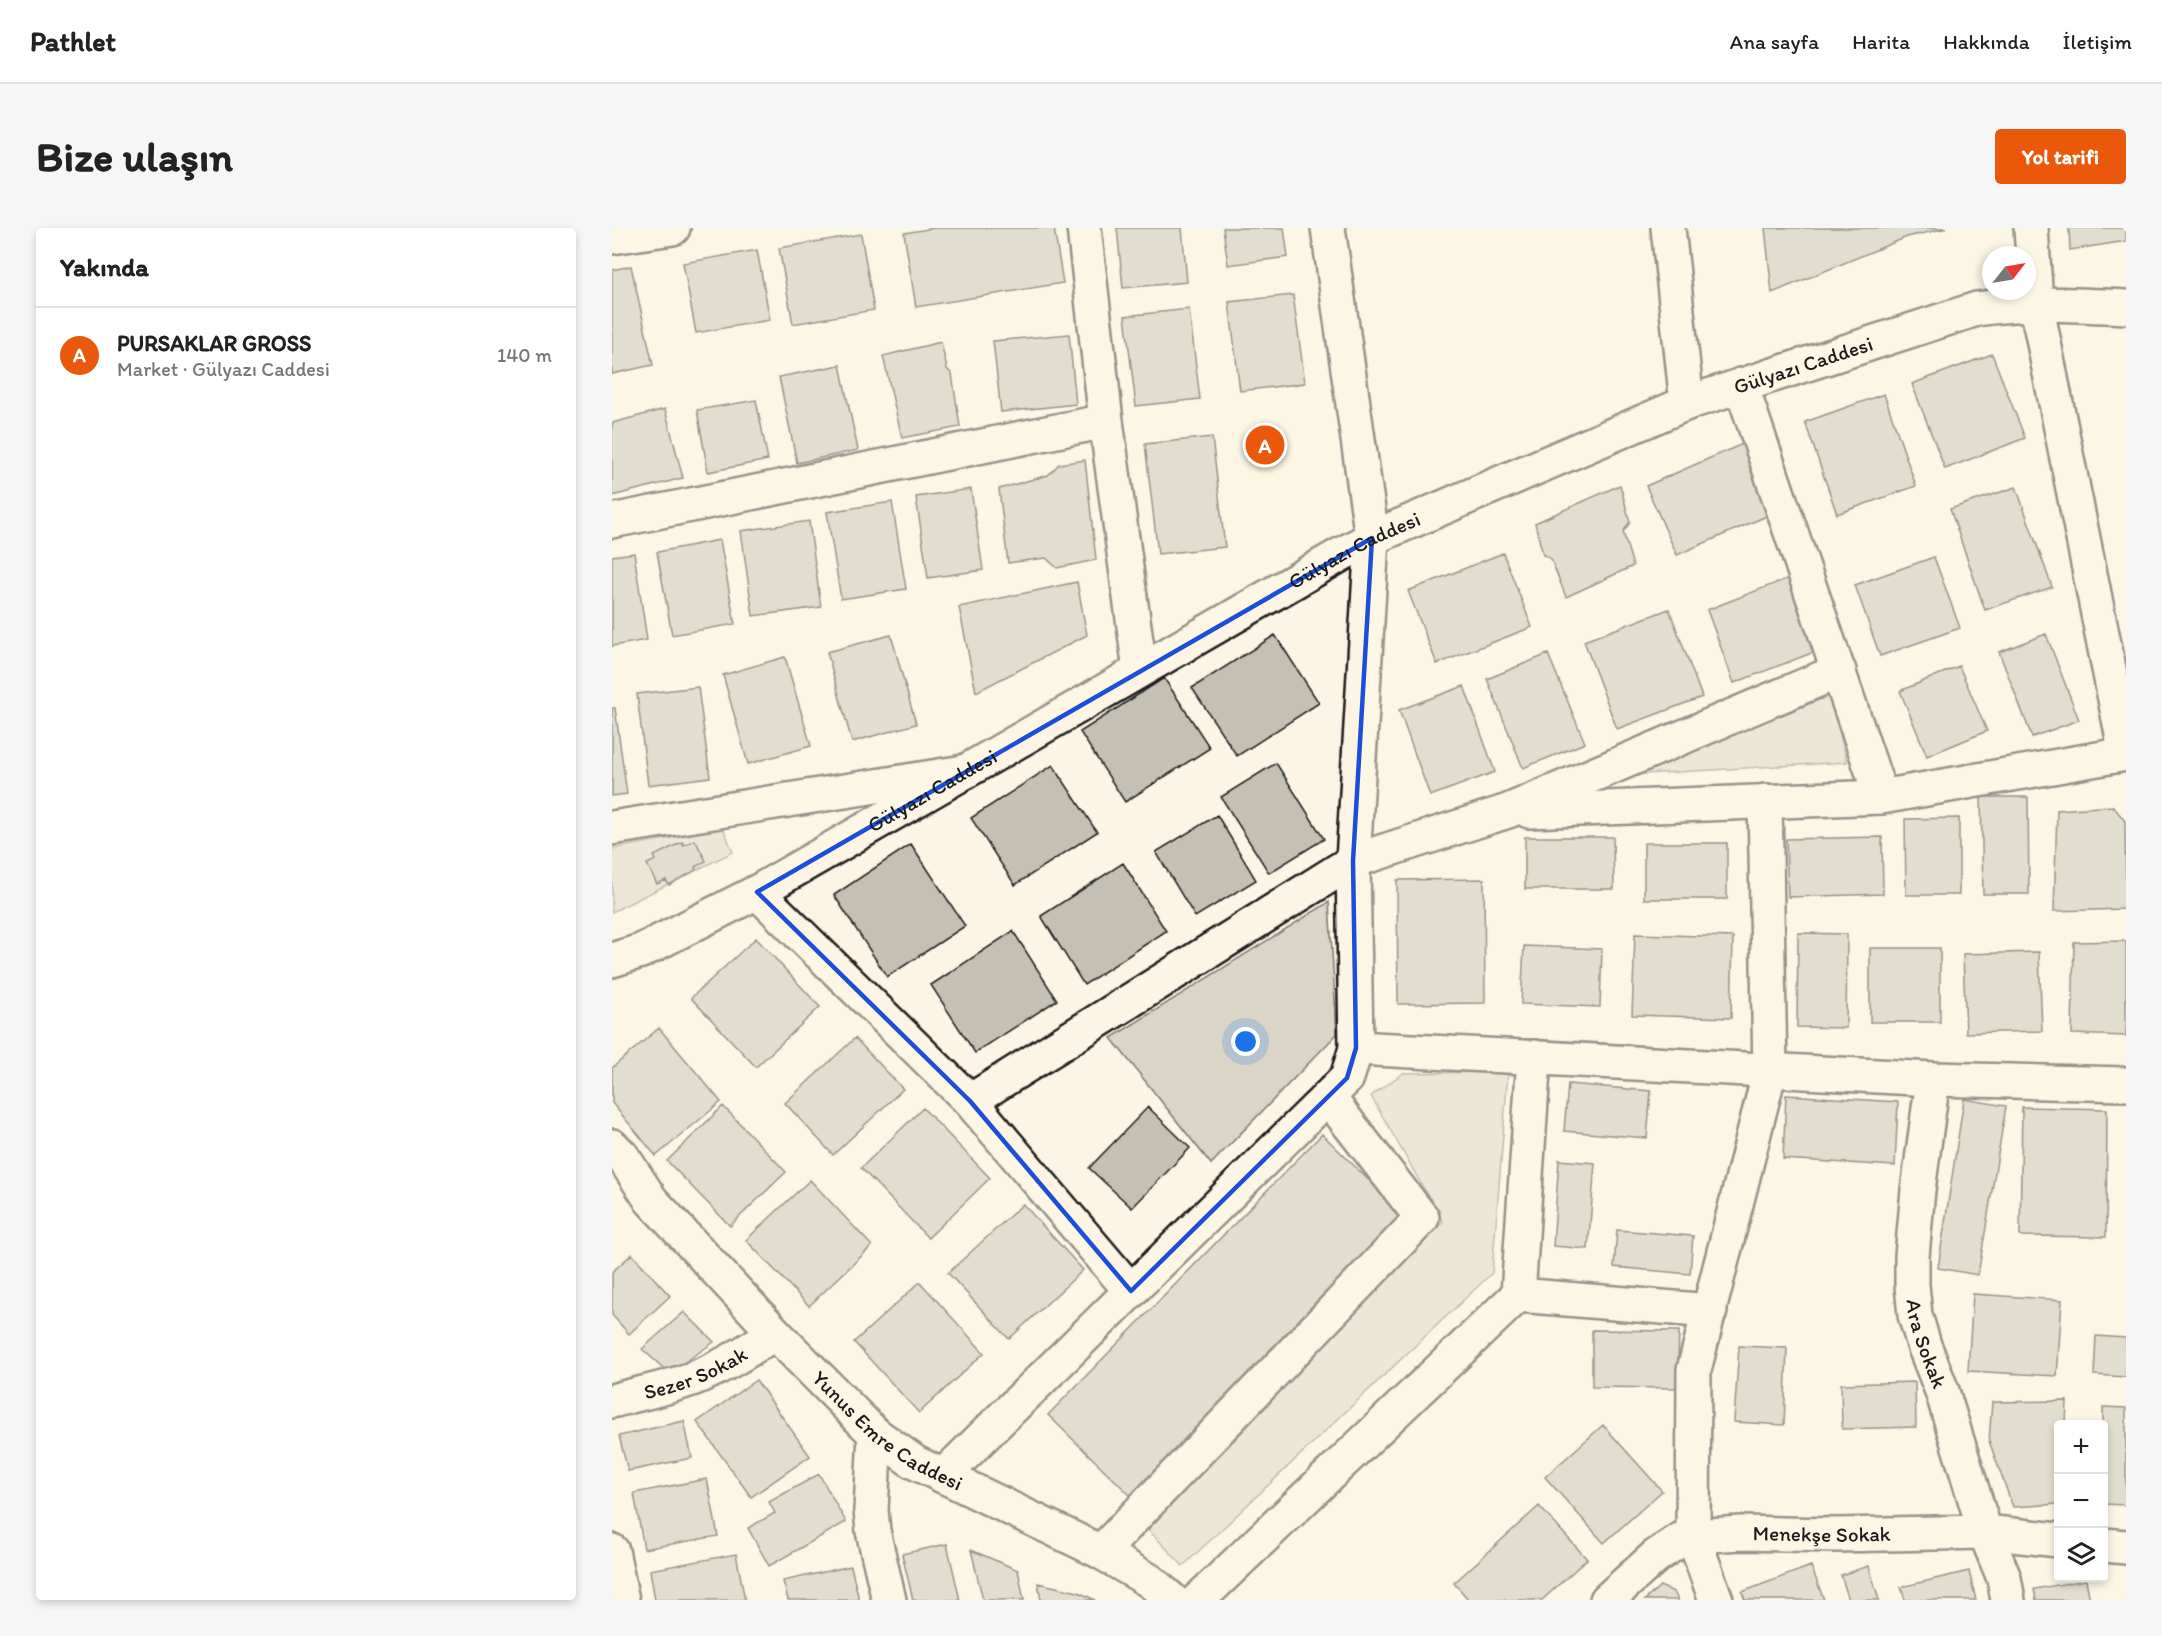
<!DOCTYPE html>
<html lang="tr">
<head>
<meta charset="utf-8">
<style>
  body { margin:0; font-family:Itim,sans-serif; background:#f6f6f6; color:#222 }
  .controls { position:absolute; right:18px; bottom:18px; display:grid; overflow:hidden; border-radius:6px; box-shadow:0 3px 9px #0003 }
  .controls button { width:54px; height:54px; display:grid; place-items:center; padding:0; border:0; border-bottom:2px solid #e0e0e0; background:#fff; color:#222; font:30px sans-serif }
  .compass { position:absolute; left:1370px; top:18px; width:54px; height:54px; border-radius:50%; background:#fff; box-shadow:0 3px 9px #0003; rotate:59deg }
  .you { position:absolute; left:634px; top:814px; width:21px; height:21px; margin:-15px; border:4px solid #fff; border-radius:50%; background:#1a73e8; box-shadow:0 0 0 9px #1a73e833 }
  .badge { display:grid; place-items:center; width:39px; height:39px; border-radius:50%; background:#ea580c; color:#fff; font-size:20px; font-weight:700 }
  .pin { position:absolute; translate:-50% -50%; border:3px solid #fff; box-shadow:0 2px 6px #0006 }
  .list { margin:0; padding:0; list-style:none }
  h2 { display:flex; justify-content:space-between; align-items:center; height:78px; margin:0; padding:0 24px; font-size:26px }
  h2 small { font-size:20px; font-weight:400; color:#767676 }
  .list li { display:grid; grid-template-columns:39px 1fr auto; gap:18px; align-items:center; box-sizing:border-box; height:96px; padding:0 24px; border-top:2px solid #e0e0e0 }
  .list b { display:block; font-size:22px; white-space:nowrap }
  .list p { margin:0; font-size:20px; white-space:nowrap; color:#767676 }
  .list em { font-size:20px; font-style:normal; color:#767676 }
  .icon { flex:none; width:33px; height:33px; fill:none; stroke:currentColor; stroke-width:2; stroke-linecap:round; stroke-linejoin:round }
  .map { position:relative; flex:none; width:1514px; height:1372px; overflow:hidden; border-radius:6px }
  header { display:flex; align-items:center; gap:36px; box-sizing:border-box; height:84px; padding:0 30px; background:#fff; border-bottom:2px solid #e0e0e0 }
  header strong { font-size:28px }
  nav { display:flex; gap:33px; margin-inline-start:auto; font-size:21px }
  .intro { display:flex; align-items:center; justify-content:space-between; box-sizing:border-box; height:144px; padding:0 36px }
  h1 { margin:0; font-size:42px }
  .button { padding:15px 27px; border-radius:6px; background:#ea580c; color:#fff; font-size:21px; font-weight:700 }
  main { display:flex; gap:36px; padding:0 36px }
  aside { flex:1; background:#fff; border-radius:6px; box-shadow:0 3px 9px #0003 }
  .map>svg:first-child { display:block }
  .green { fill:#dbd5c8; stroke:#7c7872; stroke-width:1.5 }
  .building { fill:#c4c0b3; stroke:#1c1c1c; stroke-width:1.5 }
  .lines { fill:none; stroke-linecap:round; stroke-linejoin:round }
  .street-casing { stroke:#1c1c1c; stroke-width:38 }
  .secondary-casing { stroke:#1c1c1c; stroke-width:38 }
  .street { stroke:#fcf5e5; stroke-width:33 }
  .secondary { stroke:#fcf5e5; stroke-width:33 }
  .marked { fill:none; stroke:#1d4ed8; stroke-width:4.5; stroke-linejoin:round }
  .labels { text-anchor:middle; stroke-width:4.5; stroke-linejoin:round; paint-order:stroke }
  .street-label { font-size:21px; fill:#1c1c1c; stroke:#fcf5e5 }
</style>
</head>
<body>
<header>
<strong>Pathlet</strong>
<nav><a>Ana sayfa</a><a>Harita</a><a>Hakkında</a><a>İletişim</a></nav>
</header>
<div class="intro"><h1>Bize ulaşın</h1><a class="button">Yol tarifi</a></div>
<main>
<aside>
<h2>Yakında<small></small></h2>
<ul class="list">
<li><span class="badge">A</span><div><b>PURSAKLAR GROSS</b><p>Market · Gülyazı Caddesi</p></div><em>140 m</em></li>
</ul>
</aside>
<div class="map">
<svg width="1514" height="1372" viewBox="0 0 1514 1372">
  <rect width="100%" height="100%" fill="#fcf5e5"/>
  <filter id="ink" filterUnits="userSpaceOnUse"><feTurbulence type="fractalNoise" baseFrequency=".0167" numOctaves="2"/><feDisplacementMap in="SourceGraphic" scale="12" xChannelSelector="R" yChannelSelector="G"/><feConvolveMatrix kernelMatrix="1 2 1 2 8 2 1 2 1" color-interpolation-filters="sRGB"/></filter>
  <g filter="url(#ink)">
    <path class="green" d="M1218,468L1235,534L1016,547Z
      M111,600L121,624L0,684V621Z
      M717,674L725,806L599,936L499,810Z
      M896,844L880,1045L571,1338L534,1299L831,994L759,868L791,845Z"/>
    <path class="building" d="M322,0H442L451,55L304,79L292,5Z
      M505,0H570L575,54L511,60Z
      M611,0H672L676,29L616,37Z
      M1153,0H1335L1295,9L1160,65Z
      M1457,0H1514V13L1458,22Z
      M249,6L262,82L181,96L167,20Z
      M145,22L158,92L84,105L71,35Z
      M19,38L41,137L0,146V42Z
      M681,67L693,155L628,163L617,74Z
      M577,81L588,171L524,178L513,88Z
      M457,106L464,176L389,184L381,113Z
      M329,114L335,141L340,146L348,199L290,210L271,128Z
      M1380,126L1413,210L1333,241L1300,156Z
      M228,137L246,222L185,235L167,149Z
      M1272,166L1304,258L1225,286L1193,194Z
      M144,172L156,232L96,244L85,182Z
      M53,181L71,250L0,268V195Z
      M600,209L613,319L546,326L533,216Z
      M1135,214L1166,283L1065,327L1034,258Z
      M473,232L484,332L445,340L434,330L396,335L387,261L436,247L447,236Z
      M1008,257L1018,294L1011,304L1021,338L954,369L939,331L931,327L923,295Z
      M1404,259L1440,359L1373,382L1338,281Z
      M359,261L371,342L316,350L304,269Z
      M280,274L294,361L229,371L215,284Z
      M197,293L209,379L141,388L129,303Z
      M108,312L123,396L60,407L45,324Z
      M22,325L35,412L0,418V328Z
      M891,325L920,399L825,436L796,363Z
      M1322,329L1348,400L1268,428L1243,357Z
      M1182,348L1210,421L1122,455L1095,382Z
      M465,354L475,407L364,464L347,379Z
      M1057,381L1090,469L1005,501L972,413Z
      M1434,406L1467,492L1420,509L1387,424Z
      M279,407L304,496L240,514L215,424Z
      M663,407L707,475L625,528L580,460Z
      M936,426L973,515L911,540L875,451Z
      M173,429L199,518L136,536L111,447Z
      M1347,438L1375,503L1315,528L1288,463Z
      M552,450L598,520L513,574L468,504Z
      M852,458L883,544L818,568L787,482Z
      M86,459L98,549L36,557L25,466Z
      M0,480H3L15,566L0,568Z
      M664,535L712,611L657,645L609,569Z
      M441,537L485,604L403,657L359,590Z
      M1369,569H1416L1417,666H1371Z
      M1501,578L1513,593L1514,681L1442,683L1445,582Z
      M605,587L644,652L583,689L544,624Z
      M1347,590V667H1294L1293,591Z
      M913,609H1001L1002,661H913Z
      M1270,609L1271,666L1176,669L1174,611Z
      M83,612L94,633L83,639L84,642L57,657L54,652L45,656L35,636L44,632L42,628L70,614L72,617Z
      M1032,615H1115V671H1032Z
      M299,616L353,698L275,749L222,667Z
      M511,635L554,703L472,757L429,688Z
      M872,651L873,775L786,776L785,652Z
      M401,703L445,772L363,825L319,757Z
      M1186,705L1235,706L1234,800L1185,799Z
      M1023,706L1121,709L1119,790L1020,787Z
      M144,710L208,779L144,839L79,770Z
      M1514,713V808L1460,806L1462,714Z
      M912,718L990,721L988,779L909,776Z
      M1258,720H1328V794H1258Z
      M1427,724L1430,803L1354,805L1351,726Z
      M47,800L109,874L44,928L0,875V840Z
      M243,810L291,861L221,927L173,875Z
      M956,856L1039,863L1035,910L952,903Z
      M1174,867L1286,874L1283,938L1171,931Z
      M1352,871L1394,878L1366,1047L1326,1040Z
      M111,878L174,944L118,998L55,933Z
      M536,879L578,920L520,980L477,940Z
      M1410,879L1495,881L1494,1009L1408,1008Z
      M311,880L378,950L316,1010L249,940Z
      M710,906L794,989L520,1269L436,1187Z
      M947,932L983,935L976,1021L941,1018Z
      M198,952L260,1018L197,1078L134,1012Z
      M411,976L471,1042L397,1111L336,1045Z
      M1005,1002L1081,1008L1078,1046L1002,1039Z
      M20,1026L58,1068L17,1106L0,1087V1044Z
      M308,1054L372,1125L307,1185L242,1114Z
      M1361,1066L1450,1072L1445,1148L1356,1143Z
      M72,1084L102,1114L57,1145L30,1121Z
      M980,1102L1067,1103L1065,1160L980,1159Z
      M1484,1108L1514,1110V1149L1482,1147Z
      M1127,1118L1175,1120L1172,1197L1122,1194Z
      M144,1152L198,1228L139,1269L85,1194Z
      M1303,1154L1304,1199L1230,1201L1229,1156Z
      M1455,1173L1454,1196H1446V1276L1401,1279L1377,1213L1380,1174Z
      M1491,1179L1514,1180V1277L1492,1276Z
      M72,1193L80,1230L16,1243L7,1208Z
      M991,1197L1050,1263L992,1315L933,1249Z
      M207,1246L234,1294L157,1338L136,1300L163,1285L157,1274Z
      M95,1251L106,1308L32,1321L22,1265Z
      M927,1278L975,1331L930,1372H857L842,1355Z
      M335,1316L348,1372H301L290,1326Z
      M359,1322L406,1342L412,1372H371Z
      M124,1326L133,1372H43L38,1342Z
      M239,1338L247,1372H176L171,1353Z
      M1199,1338L1212,1372H1133L1130,1364Z
      M1257,1338L1267,1372H1237L1229,1347Z
      M1357,1343L1364,1372H1293L1289,1359Z
      M1474,1352L1478,1372H1424L1422,1361Z
      M426,1355L466,1364L483,1372H429Z
      M1048,1358L1062,1364L1066,1372H1033Z"/>
    <g class="lines">
      <g class="street-casing">
        <g id="street">
          <path d="M472,0L494,193L528,442"/>
          <path d="M1056,0L1075,175"/>
          <path d="M1419,0L1424,75L1514,526"/>
          <path d="M0,9L61,0"/>
          <path d="M1129,157L1269,569"/>
          <path d="M0,293L494,193"/>
          <path d="M917,583L1269,569L1514,526"/>
          <path d="M0,600L352,544"/>
          <path d="M145,664L358,873L519,1063"/>
          <path d="M744,820L1321,851L1514,856"/>
          <path id="s1" d="M1321,851L1306,962L1300,1028V1057L1303,1087L1312,1117L1330,1163L1373,1304L1392,1350L1396,1372"/>
          <path d="M358,873L741,633L896,583L1227,443"/>
          <path d="M906,1067L1098,1083"/>
          <path id="s2" d="M0,1173C28,1165 58,1160 85,1149C113,1138 138,1121 163,1105"/>
          <path d="M263,1206L259,1282L261,1303L277,1372"/>
          <path d="M331,1248L735,850L744,820L741,633L760,310L716,0"/>
          <path d="M1492,1317L1514,1319"/>
          <path d="M0,1323L10,1372"/>
          <path d="M489,1324L810,990L716,869"/>
          <path d="M586,1372L906,1067L922,829"/>
          <path id="s3" d="M995,1372L1044,1328L1068,1312L1081,1308L1129,1305L1224,1307L1373,1304L1446,1312"/>
          <path d="M1104,1372L1081,1308L1082,1142L1158,842L1153,573"/>
        </g>
      </g>
      <g class="secondary-casing">
        <g id="secondary">
          <path id="s4" d="M0,732L29,723L145,664L728,327L760,310L1075,175L1365,81C1414,73 1464,77 1514,79"/>
          <path id="s5" d="M0,918L11,929L39,972L163,1105L263,1206L302,1234L489,1324L538,1353L560,1372"/>
        </g>
      </g>
      <use href="#street" class="street"/>
      <use href="#secondary" class="secondary"/>
    </g>
  </g>
  <path d="M0 0H1514V1372H0ZM760,310L741,633L744,820L735,850L519,1063L358,873L145,664Z" fill="#fcf5e5" fill-opacity=".55" fill-rule="evenodd"/>
  <path class="marked" d="M760,310L741,633L744,820L735,850L519,1063L358,873L145,664Z"/>
  <g class="labels">
    <g class="street-label">
      <text dy="7" stroke="none"><textPath href="#s4" startOffset="1335">Gülyazı Caddesi</textPath></text>
      <text dy="7" stroke="none"><textPath href="#s4" startOffset="849">Gülyazı Caddesi</textPath></text>
      <text dy="7" stroke="none"><textPath href="#s4" startOffset="363">Gülyazı Caddesi</textPath></text>
      <text dy="7" stroke="none"><textPath href="#s1" startOffset="268">Ara Sokak</textPath></text>
      <text dy="7" stroke="none"><textPath href="#s2" startOffset="88">Sezer Sokak</textPath></text>
      <text dy="7" stroke="none"><textPath href="#s5" startOffset="399">Yunus Emre Caddesi</textPath></text>
      <text dy="7" stroke="none"><textPath href="#s3" startOffset="237">Menekşe Sokak</textPath></text>
    </g>
  </g>
</svg>
<div class="controls">
<button>+</button>
<button>−</button>
<button><svg class="icon" aria-label="layers" viewBox="0 0 24 24"><path d="M12 4l9 5-9 5-9-5zM3 14l9 5 9-5"/></svg></button>
</div>
<svg class="compass" viewBox="-18 -18 36 36"><path d="M0-13l5 13h-10z" fill="#e53935"/><path d="M0 13l5-13h-10z" fill="#767676"/></svg>
<div class="you"></div>
<div class="pin badge" style="left:653px;top:217px">A</div>
</div>
</main>
</body>
</html>
